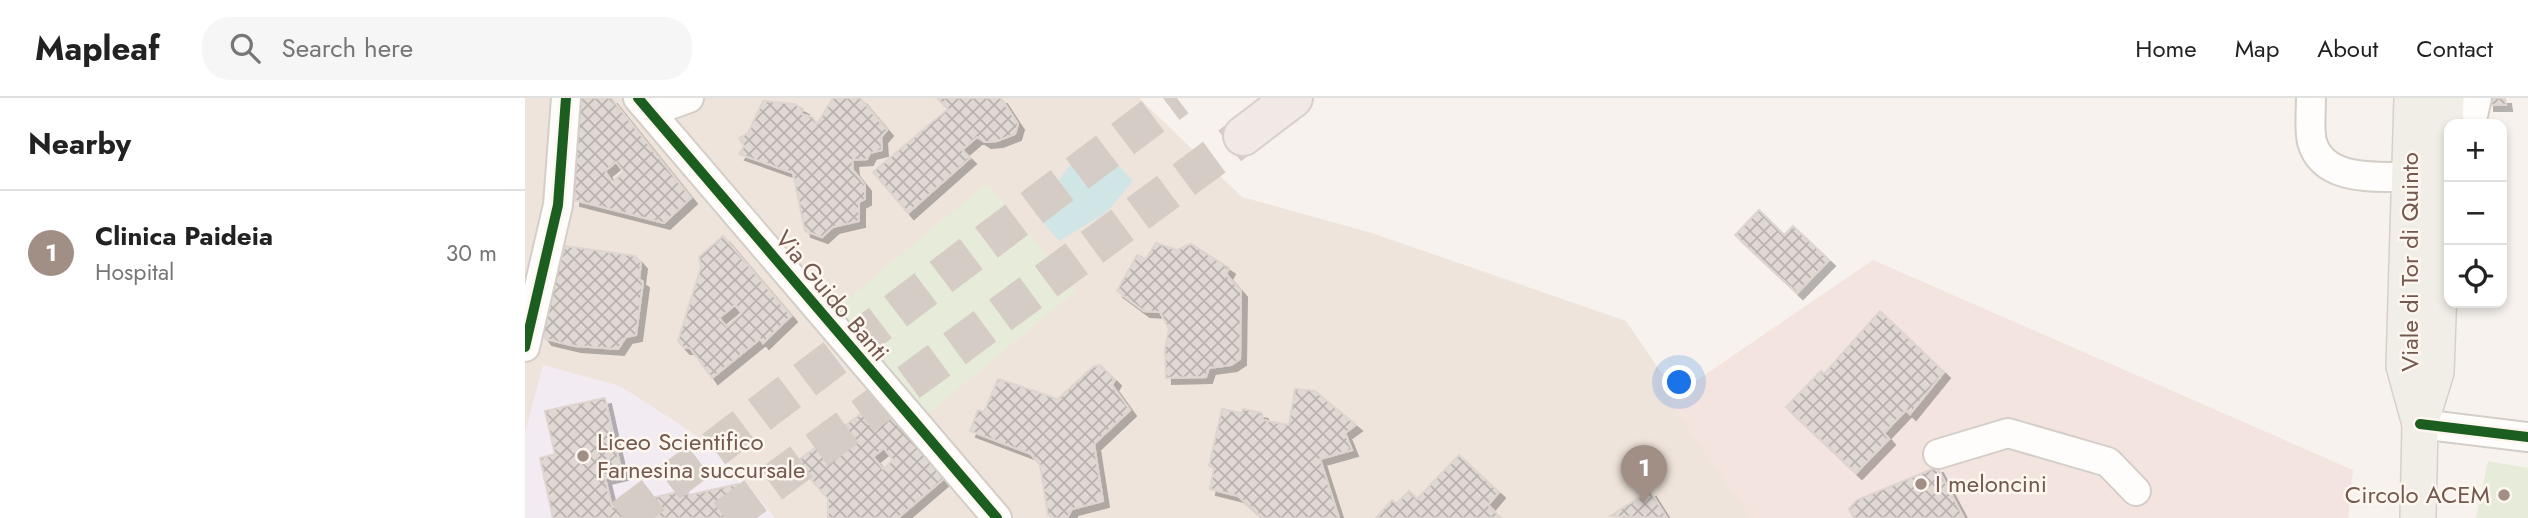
<!DOCTYPE html>
<html lang="en">
<head>
<meta charset="utf-8">
<style>
  body { margin:0; font-family:Jost,sans-serif; background:#f6f6f6; color:#222 }
  .controls { position:absolute; right:21px; top:21px; display:grid; overflow:hidden; border-radius:14px; box-shadow:0 4px 10px #0003 }
  .controls button { width:63px; height:63px; display:grid; place-items:center; padding:0; border:0; border-bottom:2px solid #e0e0e0; background:#fff; color:#222; font:35px sans-serif }
  .you { position:absolute; left:1155px; top:285px; width:24px; height:24px; margin:-18px; border:5px solid #fff; border-radius:50%; background:#1a73e8; box-shadow:0 0 0 10px #1a73e833 }
  .badge { display:grid; place-items:center; width:46px; height:46px; border-radius:50%; background:#a18f86; color:#fff; font-size:23px; font-weight:700 }
  .pin { position:absolute; translate:-50% -58px; filter:drop-shadow(0 2px 4px #0008) }
  .pin::after { content:''; position:absolute; top:37px; width:24px; height:21px; background:inherit; clip-path:polygon(0 0,100% 0,50% 100%) }
  .list { margin:0; padding:0; list-style:none }
  h2 { display:flex; justify-content:space-between; align-items:center; height:91px; margin:0; padding:0 28px; font-size:30px }
  h2 small { font-size:23px; font-weight:400; color:#767676 }
  .list li { display:grid; grid-template-columns:46px 1fr auto; gap:21px; align-items:center; box-sizing:border-box; height:126px; padding:0 28px; border-top:2px solid #e0e0e0 }
  .list b { display:block; font-size:26px; white-space:nowrap }
  .list p { margin:0; font-size:23px; white-space:nowrap; color:#767676 }
  .list em { font-size:23px; font-style:normal; color:#767676 }
  .icon { flex:none; width:38px; height:38px; fill:none; stroke:currentColor; stroke-width:2; stroke-linecap:round; stroke-linejoin:round }
  .map { position:relative; flex:none; width:2003px; height:420px; overflow:hidden }
  header { display:flex; align-items:center; gap:42px; box-sizing:border-box; height:98px; padding:0 35px; background:#fff; border-bottom:2px solid #e0e0e0 }
  header strong { font-size:33px }
  nav { display:flex; gap:38px; margin-inline-start:auto; font-size:24px }
  .search { width:490px; height:63px; background:#f6f6f6; display:flex; align-items:center; gap:18px; box-sizing:border-box; padding:0 24px; border-radius:28px; color:#767676; font-size:26px }
  main { display:flex }
  aside { flex:1; background:#fff }
  .map>svg:first-child { display:block }
  .residential { fill:#efe4db }
  .commercial { fill:#f4e4df }
  .education { fill:#f3ebf2 }
  .garden { fill:#e6ecd9 }
  .water { fill:#d0e6e6 }
  .building { fill:url(#building-cross-hatch); stroke:#dfd5d0; stroke-width:2; fill-rule:evenodd; filter:url(#shadow) }
  .lines { fill:none; stroke-linecap:round; stroke-linejoin:round }
  .highway-tunnel { stroke:#d6ccc6; stroke-width:38; stroke-dasharray:38 19; stroke-linecap:butt }
  .minor-casing { stroke:#d4cec8; stroke-width:32 }
  .major-casing { stroke:#d8cfcb; stroke-width:38 }
  .highway-casing { stroke:#d8cfcb; stroke-width:42 }
  .minor { stroke:#fefdfc; stroke-width:28 }
  .major { stroke:#f1ede7; stroke-width:35 }
  .highway { stroke:#f0e9e6; stroke-width:38 }
  .cycleway-casing { stroke:#fef7f0; stroke-width:15 }
  .cycleway { stroke:#1b5e20; stroke-width:10 }
  .poi-dot { fill:#a18f86; stroke:#fef7f0; stroke-width:2.5 }
  .labels { text-anchor:middle; stroke-width:5; stroke-linejoin:round; paint-order:stroke }
  .street-label { font-size:24px; fill:#73594f; stroke:#fef7f0 }
  .poi-label { font-size:24px; fill:#73594f; stroke:#fef7f0; text-anchor:start }
</style>
</head>
<body>
<header>
<strong>Mapleaf</strong>
<div class="search"><svg class="icon" aria-label="search" viewBox="0 0 24 24"><circle cx="10" cy="10" r="6"/><path d="M15 15l6 6"/></svg>Search here</div>
<nav><a>Home</a><a>Map</a><a>About</a><a>Contact</a></nav>
</header>
<main>
<aside>
<h2>Nearby<small></small></h2>
<ul class="list">
<li><span class="badge">1</span><div><b>Clinica Paideia</b><p>Hospital</p></div><em>30 m</em></li>
</ul>
</aside>
<div class="map">
<svg width="2003" height="420" viewBox="0 0 2003 420">
  <defs>
    <pattern id="building-cross-hatch" width="8" height="8" patternUnits="userSpaceOnUse" patternTransform="scale(1.75)"><rect width="8" height="8" fill="#e0d8d3"/><path d="M0 0l8 8M0 8l8-8" fill="none" stroke="#bab2ae"/></pattern>
    <filter id="shadow"><feDropShadow dx="6" dy="6" stdDeviation="0" flood-color="#0004"/></filter>
  </defs>
  <rect width="100%" height="100%" fill="#f7f2ed"/>
  <path class="residential" d="M0,0H614L717,99L847,135L1101,223L1236,420H0Z"/>
  <path class="commercial" d="M1348,162L1828,372L1823,420H1226L1143,302Z"/>
  <path class="education" d="M18,267L95,288L165,333L212,373L250,420H0V335Z"/>
  <path class="garden" d="M462,85L551,193L401,317L312,210Z
    M1963,363L2003,370V420H1951Z"/>
  <path class="water" d="M588,62L608,83L582,114L534,143L509,114L546,66L561,75L558,86Z"/>
  <path class="building" d="M55,0H86L166,100L139,125L49,102ZM91,64L99,74L87,84L80,73Z
    M308,0H335L362,32L356,39L357,52L345,55L342,61L327,62L328,72L340,87V101L334,104V123L308,129L297,139L280,133L268,75L214,56L219,48L214,40L223,35L238,3L269,6L278,11L276,16L287,19L292,26Z
    M412,0H476L493,26L490,36L472,43L460,44L452,39L437,52L445,60L383,115L348,74L423,11Z
    M1963,0H1980L1981,7H1963Z
    M1234,112L1259,137L1268,128L1304,162L1272,195L1210,137Z
    M198,138L266,218L238,245L235,241L187,280L165,250H159L153,243L176,169L174,159ZM210,207L217,215L202,229L194,220Z
    M631,145L652,152L666,146L704,170L701,176L716,193L715,261L706,267L684,270L681,279L641,280L640,250L644,231L635,214L619,213L592,193L612,157L621,161Z
    M40,148L110,158L116,165L114,181L118,184L111,237L101,239L93,251L50,248L21,241L15,233Z
    M1355,213L1419,274L1385,316L1381,312L1359,335L1364,341L1331,375L1261,309L1296,273L1299,276Z
    M575,267L590,282L587,287L605,312L569,346L578,403L547,411L542,420H528L523,417L515,367L506,356L445,333L453,312L459,314L473,281L533,301L568,269Z
    M770,291L790,293L831,327L820,335L827,352L795,361L814,420H738L713,398L685,391L689,370L684,368L697,311L717,315L718,311L737,315L738,322L764,327Z
    M80,300L97,376L80,380L87,409L162,392L164,397L213,386L221,420H28L15,360L30,356L20,313Z
    M357,300L422,378L373,420H303V401L271,364ZM359,350L368,362L358,371L348,359Z
    M934,357L974,394L963,407L976,420H851L867,402L871,406L884,393L892,401Z
    M1412,369L1439,420H1329L1324,411L1332,402Z
    M1125,393L1142,420L1085,418Z"/>
  <g class="lines">
    <path class="highway-tunnel" d="M98,420L652,0
      M200,420L718,38"/>
    <g class="minor-casing">
      <path id="minor" d="M113,0L472,420
        M1786,0C1786,14 1784,31 1787,44C1799,85 1853,78 1885,79
        M125,14L164,0
        M1946,26L1952,0
        M0,249L33,107L41,0
        M1895,326L2003,339
        M1413,356L1483,335L1583,364L1611,393"/>
    </g>
    <g class="major-casing">
      <path id="major" d="M1887,0L1879,268L1895,326L1893,420
        M1895,326L1911,274L1921,0"/>
    </g>
    <g class="highway-casing">
      <path id="highway" d="M718,38L768,0"/>
    </g>
    <use href="#minor" class="minor"/>
    <use href="#major" class="major"/>
    <use href="#highway" class="highway"/>
    <g class="cycleway-casing">
      <path id="cycleway" d="M113,0L472,420
        M0,249L33,107L41,0
        M1895,326L2003,339"/>
    </g>
    <use href="#cycleway" class="cycleway"/>
  </g>
  <g class="poi-dot">
    <circle cx="58" cy="358" r="7"/>
    <circle cx="1396" cy="386" r="7"/>
    <circle cx="1979" cy="397" r="7"/>
  </g>
  <g class="labels">
    <g class="street-label">
      <text transform="translate(1885 164) rotate(-90)" y="8">Viale di Tor di Quinto</text>
      <text transform="translate(307 198) rotate(50)" y="8">Via Guido Banti</text>
    </g>
    <g class="poi-label">
      <text x="72" y="352">Liceo Scientifico<tspan x="72" dy="28">Farnesina succursale</tspan></text>
      <text x="1410" y="394">I meloncini</text>
      <text x="1965" y="405" text-anchor="end">Circolo ACEM</text>
    </g>
  </g>
</svg>
<div class="controls">
<button>+</button>
<button>−</button>
<button><svg class="icon" aria-label="locate" viewBox="0 0 24 24"><circle cx="12" cy="12" r="6"/><path d="M12 2v4M12 18v4M2 12h4M18 12h4"/></svg></button>
</div>
<div class="you"></div>
<div class="pin badge" style="left:1119px;top:405px">1</div>
</div>
</main>
</body>
</html>
